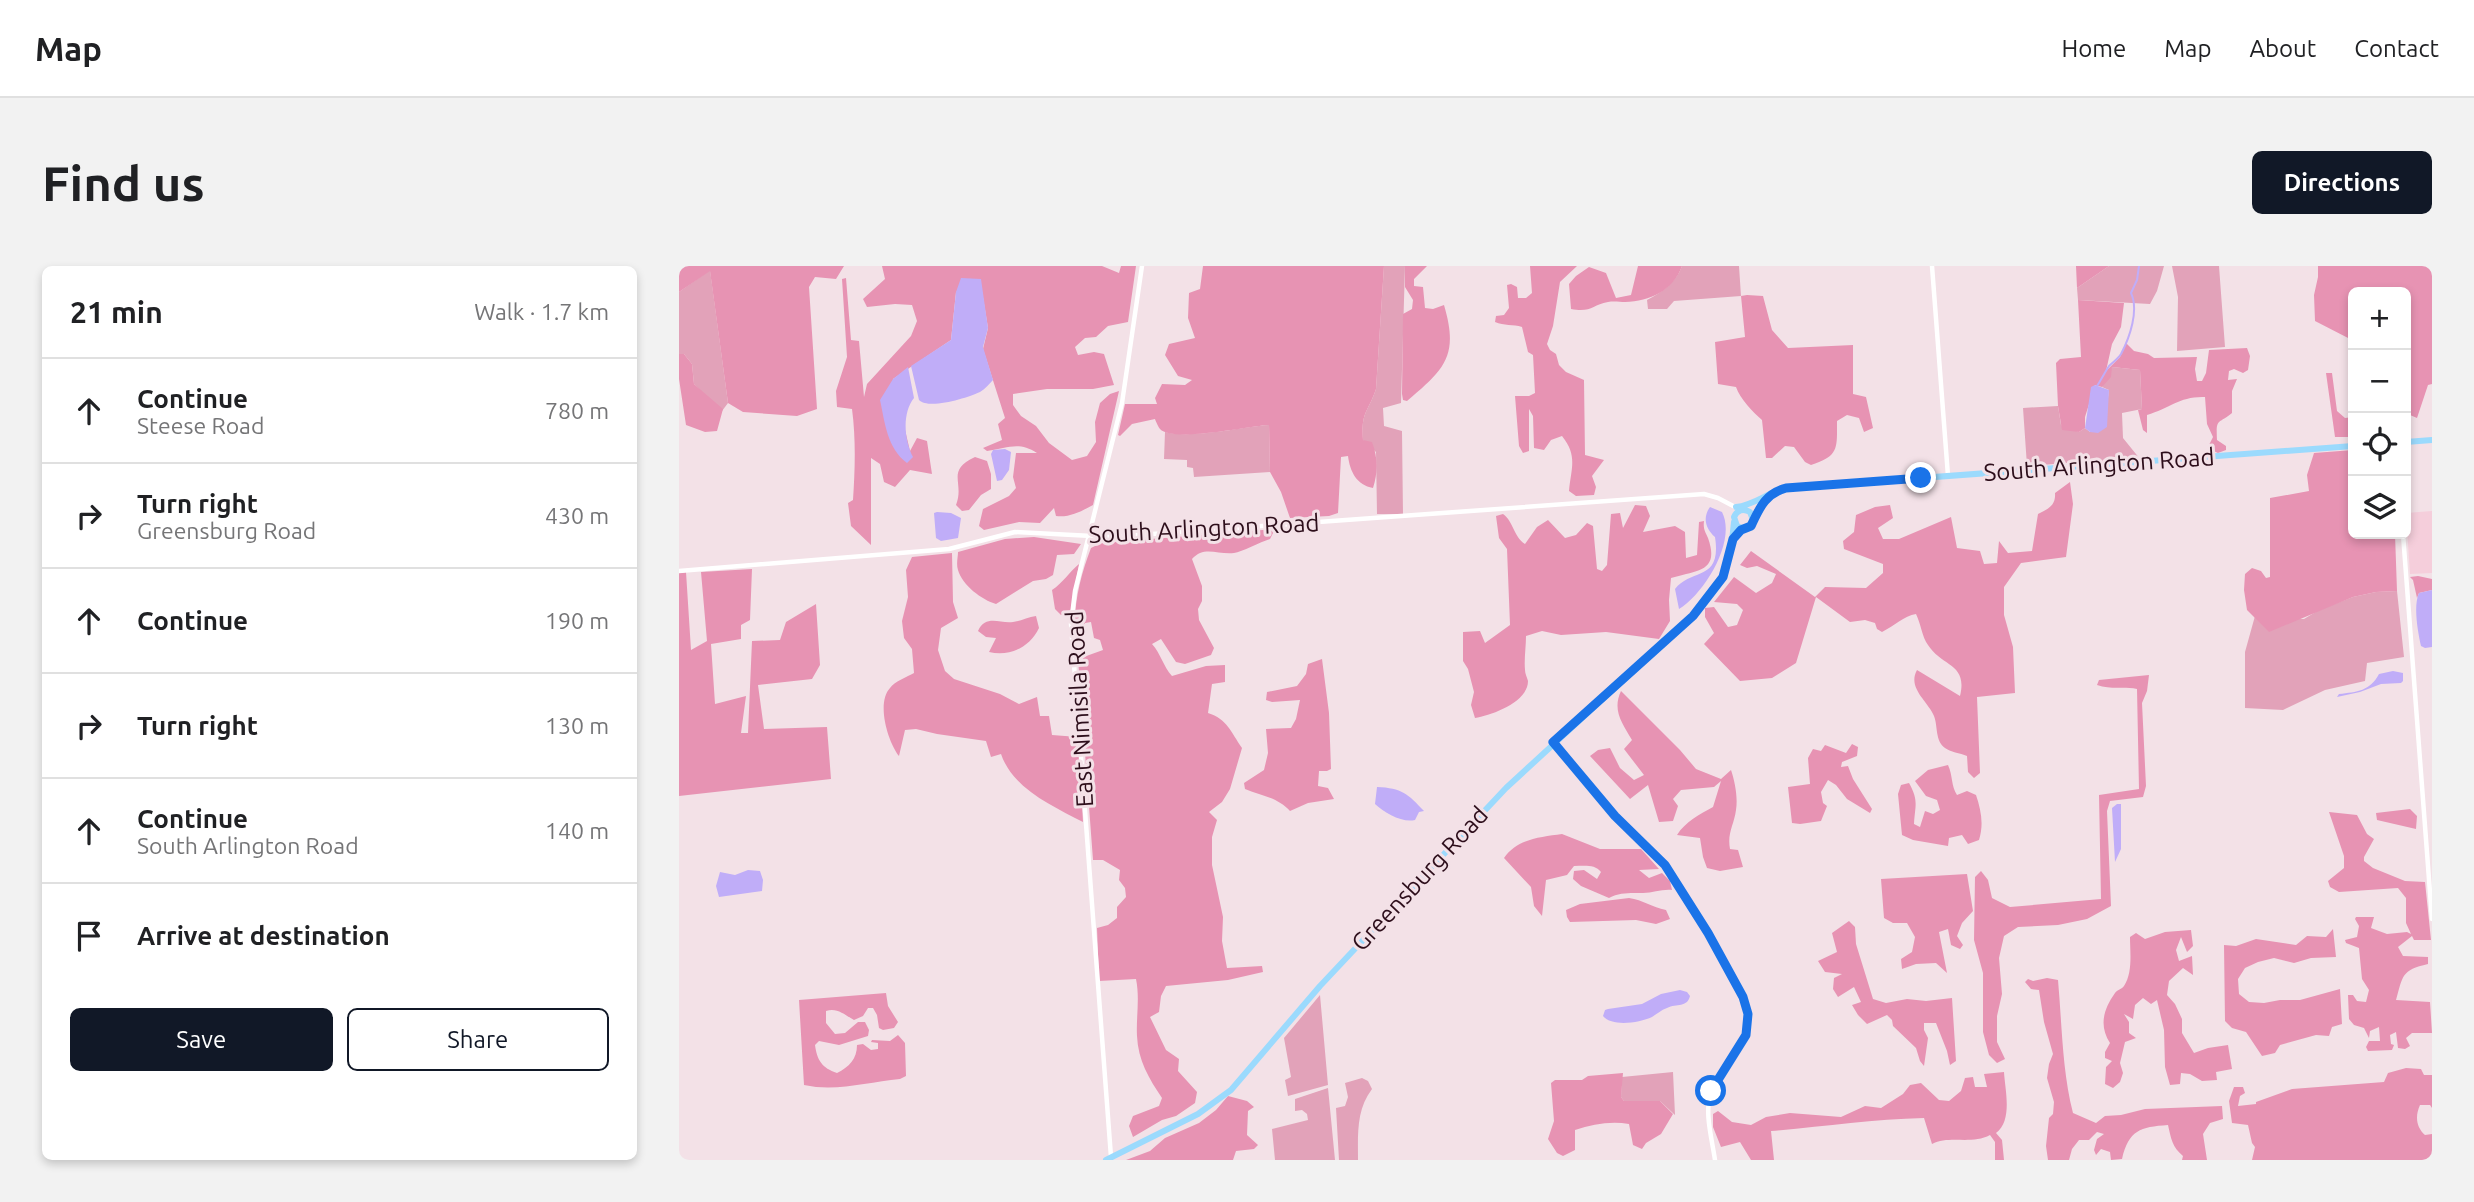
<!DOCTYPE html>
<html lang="en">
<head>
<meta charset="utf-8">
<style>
  body { margin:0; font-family:Ubuntu,sans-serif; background:#f2f2f2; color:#202124 }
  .controls { position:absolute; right:21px; top:21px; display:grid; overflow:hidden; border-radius:10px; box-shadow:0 4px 10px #0003 }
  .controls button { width:63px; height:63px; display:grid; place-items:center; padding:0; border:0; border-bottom:2px solid #e0e0e0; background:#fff; color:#202124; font:35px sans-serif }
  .stop { position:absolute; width:21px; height:21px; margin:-16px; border:5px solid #1a73e8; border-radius:50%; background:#fff }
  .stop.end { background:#1a73e8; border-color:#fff; box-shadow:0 2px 7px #0008 }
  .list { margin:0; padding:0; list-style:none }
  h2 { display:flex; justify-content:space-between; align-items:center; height:91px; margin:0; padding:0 28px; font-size:30px }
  h2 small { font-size:23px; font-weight:400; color:#757577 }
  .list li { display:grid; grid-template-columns:46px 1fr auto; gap:21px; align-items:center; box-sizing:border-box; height:105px; padding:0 28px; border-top:2px solid #e0e0e0 }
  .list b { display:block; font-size:26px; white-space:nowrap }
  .list p { margin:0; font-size:23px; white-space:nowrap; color:#757577 }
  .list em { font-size:23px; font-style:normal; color:#757577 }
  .actions { display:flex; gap:14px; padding:21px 28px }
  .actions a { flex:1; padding:16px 0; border:2px solid #111827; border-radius:10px; text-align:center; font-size:24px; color:#111827 }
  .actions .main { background:#111827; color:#fff }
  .icon { flex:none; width:38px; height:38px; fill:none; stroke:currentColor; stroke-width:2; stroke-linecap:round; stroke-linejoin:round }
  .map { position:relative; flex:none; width:1753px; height:894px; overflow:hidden; border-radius:10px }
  header { display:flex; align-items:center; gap:42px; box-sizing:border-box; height:98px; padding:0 35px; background:#fff; border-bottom:2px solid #e0e0e0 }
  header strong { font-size:33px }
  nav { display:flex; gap:38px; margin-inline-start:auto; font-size:24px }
  .intro { display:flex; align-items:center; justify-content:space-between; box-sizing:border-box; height:168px; padding:0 42px }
  h1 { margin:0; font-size:49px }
  .button { padding:18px 32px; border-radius:10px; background:#111827; color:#fff; font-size:24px; font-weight:700 }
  main { display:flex; gap:42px; padding:0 42px }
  aside { flex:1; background:#fff; border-radius:10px; box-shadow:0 4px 10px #0003 }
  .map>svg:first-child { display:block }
  .built { fill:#f5cedb }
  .green { fill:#e2a2b9 }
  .forest { fill:#e793b3 }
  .water { fill:#c0adf8 }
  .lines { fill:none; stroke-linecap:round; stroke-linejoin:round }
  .stream { stroke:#c0adf8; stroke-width:2 }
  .minor { stroke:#fff; stroke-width:4.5 }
  .major { stroke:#9bdafd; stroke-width:6 }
  .route { stroke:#1a73e8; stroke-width:9 }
  .labels { text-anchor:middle; stroke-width:6; stroke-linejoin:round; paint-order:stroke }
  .street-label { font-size:24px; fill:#2d0e1b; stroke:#f3e1e7 }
</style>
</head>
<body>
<header>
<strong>Map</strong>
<nav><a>Home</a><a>Map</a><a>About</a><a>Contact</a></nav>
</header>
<div class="intro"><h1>Find us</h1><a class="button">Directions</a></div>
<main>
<aside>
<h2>21 min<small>Walk · 1.7 km</small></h2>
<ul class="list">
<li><svg class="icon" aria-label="ahead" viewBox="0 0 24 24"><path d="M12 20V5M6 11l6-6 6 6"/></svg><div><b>Continue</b><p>Steese Road</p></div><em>780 m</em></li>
<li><svg class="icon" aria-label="right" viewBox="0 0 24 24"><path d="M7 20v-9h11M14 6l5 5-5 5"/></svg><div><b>Turn right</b><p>Greensburg Road</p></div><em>430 m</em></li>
<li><svg class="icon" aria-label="ahead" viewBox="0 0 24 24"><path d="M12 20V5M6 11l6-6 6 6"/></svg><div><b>Continue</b></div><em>190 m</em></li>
<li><svg class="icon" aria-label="right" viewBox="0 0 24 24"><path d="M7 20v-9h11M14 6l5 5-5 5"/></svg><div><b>Turn right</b></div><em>130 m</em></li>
<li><svg class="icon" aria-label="ahead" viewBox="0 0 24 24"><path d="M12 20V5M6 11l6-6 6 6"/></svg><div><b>Continue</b><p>South Arlington Road</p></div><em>140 m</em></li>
<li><svg class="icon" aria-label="arrive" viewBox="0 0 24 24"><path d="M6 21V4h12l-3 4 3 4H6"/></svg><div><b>Arrive at destination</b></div></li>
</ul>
<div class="actions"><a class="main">Save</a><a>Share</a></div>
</aside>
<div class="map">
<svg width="1753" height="894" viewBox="0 0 1753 894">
  <rect width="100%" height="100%" fill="#f3e1e7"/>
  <path class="built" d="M1753,245V307L1731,308L1727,247Z"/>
  <path class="green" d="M705,0H726L722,137L704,142L705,160L723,165L724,248H698L697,186L684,174C682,145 689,147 697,123Z
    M1003,0H1060L1062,30L995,35L988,43H969L968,34C983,26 997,17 1003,0Z
    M1430,0H1485L1478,25L1471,38L1399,34L1398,22Z
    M1493,0H1540L1546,81L1498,85L1499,31Z
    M31,4L49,137L43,145L15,118L13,98L5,88H0V26Z
    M1433,101L1461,104L1463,143L1443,147L1444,172L1461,193L1398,199L1388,197L1348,200L1344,142L1379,140L1382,159L1400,166L1406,162L1411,166L1428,140L1430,124L1423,121Z
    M590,159L591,206L515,211L514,202L508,201V194L485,193L486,166C513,173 562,161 590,159Z
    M1718,325L1725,391L1688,397L1686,415L1646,424L1604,444L1566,442V386L1576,350L1579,353H1625L1640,344L1674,331L1697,326Z
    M641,729L649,819L609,830L606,814L612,811L605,772Z
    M994,806L996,849L981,835H945L942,831L943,811Z
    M683,812L689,815L693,823C677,844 679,869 679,894H660L657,842L666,840L669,831L666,817Z
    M649,822L656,894H596L593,863L629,854L628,848L623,844L616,845V833Z"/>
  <path class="forest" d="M0,0H165L157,13L136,11L130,21L138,143L118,150L64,146L49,137L31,5L0,26Z
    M203,0H423L440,7L442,0H457L449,56L429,60L417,71L406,72L396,81L399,89L415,86L425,88L435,119L414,123H368L334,128V139L342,150L357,160L370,177L393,194L408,190L417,176L416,156L421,137L431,128L440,125L414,239C403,245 390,252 377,250L375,242L361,257L340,256L305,264L300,260L304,243L330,230L337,222L334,211L337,187H358C340,175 329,182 308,185L304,182L323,174L319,158L326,152L304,83L309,62L301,13L277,26L272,74L214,113L231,185L238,172L248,175L253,208L231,204L216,221L205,216L201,198L192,192V279L172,260L169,237L174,234C176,204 177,173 173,143L158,141L157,125L168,91L163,13L167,12L172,74L180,75L185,131L188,118L232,70L238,55L233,39L216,38L188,41L184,33L206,13Z
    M524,0H705L697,123C689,147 682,145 684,174L693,176C699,191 699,207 694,222C678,219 671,206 669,190L662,191L659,247L650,250L611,252L602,226L591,206L590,159C569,160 494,177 481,163C480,162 476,154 476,153L453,158L441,170L439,169L446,138H478L476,132L483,118L506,119L513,114L499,110L486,89L490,78L516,72L509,52L510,27L521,23Z
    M726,0H748L735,13V20L744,21L746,42L754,43L765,39C780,90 766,103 728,135L724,134L723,128L724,48L733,43L734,34L726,21Z
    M851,0H898L881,16L874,60L868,78L871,84L877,88L880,99L887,106L905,114L906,189L925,194L913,210L917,221L915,229L897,230L890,225C892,202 899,190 883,170L872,174L865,184L855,182L854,150L850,143V185L844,187L840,180L836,130H850L856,127L854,89L849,86L843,61C834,58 825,60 816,56L817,50L825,49L830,42L828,19L832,18L838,21L839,32H847L853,27Z
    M959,0H1003C994,25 971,35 946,36C941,36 935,35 929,36C913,39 912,47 892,43L890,18L897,10L910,1L927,7L937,32L952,29Z
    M1397,0H1430L1398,22Z
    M1639,0H1753V118L1749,119L1738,152L1731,149L1727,137V26H1674V83L1671,73L1636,55L1635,29L1639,11Z
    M1068,29L1084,30L1093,64L1109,82L1174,79V128L1187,131L1194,162L1185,166L1180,152L1168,149L1158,155C1158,183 1160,190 1132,199L1126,196L1115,181L1106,180L1093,192H1087L1083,154C1074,146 1061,133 1057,121L1039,118L1036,76L1066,71L1062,30Z
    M1399,34L1445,37L1442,61L1433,78L1427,105L1441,91L1447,77L1455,85L1469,88L1475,92L1518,91L1516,103L1518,115H1523L1527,107L1530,84L1568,82L1571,90L1569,104L1564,107L1555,103L1550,105L1549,114L1558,113L1553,125V147C1538,159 1537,152 1538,174L1547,180V184L1539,187L1532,184L1530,179L1534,171L1528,158L1526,131C1501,130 1491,142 1468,149V167L1464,164L1459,144L1463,143L1461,104L1433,101L1432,111L1423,121L1416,119L1406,151V162L1400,166L1383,164L1379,140L1377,97L1381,93L1402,91Z
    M0,88H5L13,98L15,118L44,143L38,165L26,166L7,159L0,113Z
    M1647,107H1653L1658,145L1666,152L1674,151V171H1656Z
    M1674,184V268H1716L1718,325L1697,326L1674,331L1590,366L1568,344L1565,324L1566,308L1573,302L1582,305L1587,312L1591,311V232L1630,225L1628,209L1635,187Z
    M296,191L308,195L312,208V223L302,229L290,244L283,245L277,239C286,216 266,205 296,191Z
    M1391,216L1394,238L1387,291L1342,297L1325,321V349L1334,381L1336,427L1298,431L1301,507L1295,512L1289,506L1288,490C1281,487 1271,486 1266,482C1256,475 1259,460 1255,450C1249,435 1228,422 1238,404L1281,430C1289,397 1263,401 1249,379C1243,371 1242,358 1237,348C1225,350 1215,360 1203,366L1198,363L1196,357L1186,354L1171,356L1137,331L1117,397L1093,412L1061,415L1025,378L1035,367L1026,351V342L1035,341L1049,361L1058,359L1064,344L1058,338L1035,336L1055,311L1077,327L1093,317L1097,308L1078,300L1068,302L1061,299L1072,285L1136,331L1146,321L1187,322L1204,307V298L1165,283L1164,275L1175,266L1177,249L1196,241L1211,239L1214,252L1199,262L1204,273H1220L1272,251L1278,282L1301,285L1305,298L1318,297L1320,275L1329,287L1353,285L1359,248C1369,243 1377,240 1376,227Z
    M956,239L967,240L971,250L964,266L996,260L1006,266L1007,292L1018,289L1020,256L1025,255C1024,263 1026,265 1029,272C1041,306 1018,304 992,312L990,334L991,355L980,373L927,366L882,369L863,365L847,370C847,380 845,394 846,404C846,408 848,411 849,415C849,436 813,449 796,452L792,439L795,426L789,403L784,395V366L801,365L806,377L831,359L828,283L820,272L817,250L824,248C835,256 834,270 846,278L858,261L869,254L886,272L897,269L908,257L914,260L918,303L923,305L928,299L932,248L941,247L944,262Z
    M596,263L591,273C581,276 563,286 555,287C539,289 525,279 513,293L523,320V335L519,343L520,354L535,382L532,389L506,398L497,396L482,373L473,378C482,388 484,400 493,410L527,400L546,399V416L533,418L529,447C548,453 552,466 563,482L551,523L543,536L530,546L538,554L533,571V599L544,651L543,675L548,702L583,700L584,706L549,714L487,720L482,730L480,746L471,751L487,784L500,793L499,805L518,826L516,837L497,850L483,854L454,871L450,860L454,850L480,840L483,832C470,813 459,794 458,770C457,751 461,732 457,713L420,715L418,662L429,659L438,652V641L447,631L446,622L440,614L441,604L424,594H414L399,393L424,384L421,374L415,372L412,356L406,357L404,372L397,374C393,342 401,311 412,282L422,277Z
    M355,271L402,278L395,288L378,289L374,309L367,313L354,315L317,338C303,334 283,319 279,304C277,298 279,291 279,286L326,273Z
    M273,287L274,336L279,352L262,362L259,384L266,405L275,413L321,428L340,438L358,431L361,450H370L373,469L399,471L404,556C374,540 334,523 322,488L312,491L307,475L258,468L237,463L226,464L220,490C209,476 197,437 211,422C216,415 228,411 235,407L233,383L225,372L223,355L229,331L227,304L233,291Z
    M400,298L391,348L382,349L376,343L373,324C384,317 390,306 400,298Z
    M73,303L71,354L62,359V373L32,378L36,438L67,430L62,467H69L73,375L101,374L107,356L137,338L141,399L133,413L79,419L85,463L148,461L152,513L0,530V307L7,306L12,384L28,375L22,306Z
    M1739,310L1753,313V324L1740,327L1738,332L1734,314L1731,311Z
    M357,350L360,362C351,381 331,391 310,386L317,372L307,371L299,365C307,348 321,358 334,356C342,355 349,351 357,350Z
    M643,393L650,447L652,503L648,505H640L639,520L649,522L655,533L629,537L611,545C598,531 583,530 566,523L565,517L585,504L589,487L587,463L612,462L617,453L621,434L593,436L587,434L588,426L618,420L627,408L629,398Z
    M1470,409L1468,425L1463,437L1467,520L1464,531L1431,535L1428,545L1432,640L1408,653L1379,659L1339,661L1325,670L1320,692L1323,728L1318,750V776L1326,793L1318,797L1310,789L1304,766V707L1295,674L1296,611L1302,605L1309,614L1313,632L1331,641L1422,633L1420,529L1460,523L1458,423C1445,420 1432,424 1418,419L1420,414Z
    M942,425L1001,484L1017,503L1042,513L1052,504C1056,516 1059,531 1057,544C1055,559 1048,567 1051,583L1059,584L1064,601L1041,605L1028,602L1024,591L1021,572L998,569C1006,556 1021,548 1034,541L1042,515L1035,521L1002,524L994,533L999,540L994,555L980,556L969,519L951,533L911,490L919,484L931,482L941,502L955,514L965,509L945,483L953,474C943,457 933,444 942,425Z
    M1173,478L1179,481L1178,490L1163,496L1162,501L1169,500L1174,513L1193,543L1191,547L1168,533L1157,519L1149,514L1142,526L1144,537L1148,540L1142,555L1121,558L1113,557L1109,521L1131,518L1129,492L1134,483L1142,485L1146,479L1167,487Z
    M1269,499C1274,510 1272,520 1278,529L1288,525L1297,529C1302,544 1305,558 1300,574L1289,578L1283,569L1270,572L1269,580L1234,574L1223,569L1219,528L1222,519L1230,517C1240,535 1236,539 1235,558L1241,561L1246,545L1254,548L1261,544L1258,534L1247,530L1236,515L1249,504Z
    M1731,543L1738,550L1737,563L1698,554L1697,547Z
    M1650,546L1678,549L1688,568L1695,573L1685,591V595L1694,602L1726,615L1746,616L1752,674H1735L1733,670L1719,681L1724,690L1749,691V698C1722,704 1724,710 1717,734L1751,736L1753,767H1733L1727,772L1731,780L1726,783L1719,782L1717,766L1711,769L1712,778L1715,779L1713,784L1689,785L1687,781L1690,775H1701L1700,761L1691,765L1690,772L1685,762L1675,759L1670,753L1669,729H1674L1678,735L1687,736L1690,724L1683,713L1680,682L1667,677L1666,674L1678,671L1680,660L1676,653L1677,651H1695L1692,662L1708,668L1728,666L1732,668L1727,657V632L1719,622L1660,626L1651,621L1649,615L1665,602V590Z
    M883,568L921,583H962L980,603L960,604L970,612L983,607L991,615L993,624C983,623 974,627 964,627C952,627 941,626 930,632L902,620L894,613L895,605L905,604L918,613L922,606C916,598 905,600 895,600L888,609L867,614L863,650L855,640L852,621L825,592C838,573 861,571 883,568Z
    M1288,608L1294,645L1283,657L1278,670L1284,679L1281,683L1272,679L1269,663L1260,666L1268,707L1257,697L1237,698L1223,703L1222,693L1233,686L1236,671L1228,657H1214L1205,652L1202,613Z
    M950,632C964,634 973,641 987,644L991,653L977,658L957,654L891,656L888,651L887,644L901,638Z
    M1170,655L1176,661L1177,678L1194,733L1207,737L1228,733L1247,735L1273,732L1277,795L1271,799L1268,785L1257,757H1245V764L1249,772L1245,800L1241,795L1237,782L1214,760L1213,754L1208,749L1188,758L1179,749L1173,739L1182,736L1175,721L1159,731L1154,723L1155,712L1163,708L1146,706L1139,695L1158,686L1153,667Z
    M1654,663L1657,691L1632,692L1615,697L1595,692L1579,696L1566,702L1559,713L1560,728L1570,736L1585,737L1601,734H1621L1661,723L1663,758L1653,761L1650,770L1637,769L1601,779L1596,787L1583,790L1567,766L1553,762L1546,755L1545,679L1557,680L1577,673L1617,679L1628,670L1647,671Z
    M1512,664L1514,680L1508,686L1502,671L1497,684L1500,695L1513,690L1514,709L1504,702L1490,715L1488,729L1496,738L1503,753V767L1515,787L1529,782L1549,779L1553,803L1537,806L1538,814L1523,815L1511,808L1502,807L1501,818L1491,819L1486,801L1485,764L1478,734L1472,738L1464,732L1456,739L1454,753L1445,748L1450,756V767L1457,772L1446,776L1441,797L1444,807L1441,816L1434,822L1426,818L1427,801L1433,795L1426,792V786L1431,777C1420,760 1424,744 1436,727C1438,724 1443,723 1445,720C1454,706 1451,686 1451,671L1457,667L1466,673L1486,666Z
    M1368,712L1379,714C1383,758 1383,804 1394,847L1417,857L1426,850L1442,849L1466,843L1543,840L1544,853L1531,857L1524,868L1528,894H1503L1504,890C1493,881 1492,872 1489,859C1461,861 1450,864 1443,893L1432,894L1431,886L1422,883L1417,889L1415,884L1418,873L1425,868L1418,866L1410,874H1400L1393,883L1390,894H1369L1367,880L1370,852L1374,848L1375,836L1368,812L1370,798L1374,788L1365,756L1360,724L1352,723L1346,716L1349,713L1354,715Z
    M207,727L209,740L219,756L215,762L204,764L200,762L198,749L194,742H189L184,750L175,754C166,749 158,741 147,745V757L156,768L166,767L179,756H186L190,764L189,770L160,779L140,775L136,779C138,794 143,802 158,807C170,801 178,793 178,779L184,778L192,784L199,783V777L192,776L193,774L211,775L219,769L226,777L227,810L221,813C189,816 157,826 125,819L120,734Z
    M1727,802L1742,803L1745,809H1753V842L1751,839H1741C1736,850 1737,861 1746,869L1753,868V894H1573L1576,881L1573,877L1569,859L1553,857L1550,835L1555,821H1564L1566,827L1561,830L1559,840L1577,838V836L1613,823L1705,816L1709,807Z
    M1325,806C1326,824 1334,854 1317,867L1323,874L1325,894H1316V876L1311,869C1293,879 1270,869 1253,878L1245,852C1193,853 1143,861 1092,865L1095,894H1072L1061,876L1042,881L1034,861V848L1039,845L1053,856L1072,859L1087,851L1111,847L1162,851L1186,840L1202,842L1224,828L1231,819L1242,817L1260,834L1270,835L1282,825L1286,812L1294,811L1296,821H1308L1305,808Z
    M944,807L942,831L945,835H981L994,848L982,868L967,877L963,883L954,879L950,858C932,855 914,858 896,864V884L884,890L878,887L869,873L875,855L872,817L876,814H903L909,810Z
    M549,830L568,835L575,841L569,845L568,869L579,879L575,883L557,885L554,894H447L471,885L486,872L520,857L537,844Z"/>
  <path class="water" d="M282,12L302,13L309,62L304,81L314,114C310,118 306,123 301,126C288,132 250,144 240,134L232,100L272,74L277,26Z
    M229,101L235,132C223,147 225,174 234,191L228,197C208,182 206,157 201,134L214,113Z
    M1416,119L1430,124L1428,161L1419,167L1411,166L1406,162L1412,121Z
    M326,183L332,186L330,204L323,214L318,215L312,188L314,184Z
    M1031,241L1043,246C1058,275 1025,328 1000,343L996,323C1012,302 1043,316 1036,271C1027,263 1023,252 1031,241Z
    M258,246L272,247L282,252L279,272L262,275L257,272L255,247Z
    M1753,324V381L1746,382L1742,380C1739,367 1734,340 1740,327Z
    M1714,405L1724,407V415L1722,417L1702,418L1681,426L1658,431L1660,428C1678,426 1691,425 1700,408Z
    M698,521C723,522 729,528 745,545L740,546L736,554C723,557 706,547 696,538Z
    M1438,538H1442V583L1436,596L1433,542Z
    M69,604L81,605L84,614L83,625L40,631L37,620L41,606L56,609Z
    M1001,724L1008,726L1011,730C1008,742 998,737 988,742C982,744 978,748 973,751C960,757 933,761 924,750L926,744L929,743L963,738L982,728Z"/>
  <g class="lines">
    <path class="stream" d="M1418,120C1422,114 1426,106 1430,100C1434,96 1439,93 1442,88C1451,71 1460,44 1452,27L1458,14L1460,0"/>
    <path class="minor" d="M1253,0L1269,210
      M1724,268L1753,653
      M0,305L270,283L336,266L432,271L1025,228L1039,232L1058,242
      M874,476C897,503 919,532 943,558C955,570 970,580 982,594C1002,617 1071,729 1069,756C1068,785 1041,800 1032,826C1025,846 1033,873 1036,894
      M432,891L392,358L396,325L443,137L463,0"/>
    <path class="major" d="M1727,176L1753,174
      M1057,241C1076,239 1089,226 1107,222L1674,180
      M1074,254L1071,246C1064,242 1058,244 1055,251L1058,260C1075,269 1078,245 1084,234
      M427,894L519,848L552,824L641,720L827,522L1014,350L1043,311L1052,284L1055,256"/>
  </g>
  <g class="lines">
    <path class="route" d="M1032,825L1067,769L1069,748L1064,731L1029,667L986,599L936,550L874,476L1014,350L1044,311L1054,273L1062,264L1072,260C1081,241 1086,228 1107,222L1242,212"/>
  </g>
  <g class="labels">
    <g class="street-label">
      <text transform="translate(1420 199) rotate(-4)" y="8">South Arlington Road</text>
      <text transform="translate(525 263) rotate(-3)" y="8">South Arlington Road</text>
      <text transform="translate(401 443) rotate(-93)" y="8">East Nimisila Road</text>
      <text transform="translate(741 613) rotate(-47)" y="8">Greensburg Road</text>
    </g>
  </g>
</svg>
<div class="controls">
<button>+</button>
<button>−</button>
<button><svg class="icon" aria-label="locate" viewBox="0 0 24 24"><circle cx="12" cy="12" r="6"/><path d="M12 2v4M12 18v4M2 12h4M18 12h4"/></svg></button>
<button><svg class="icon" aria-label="layers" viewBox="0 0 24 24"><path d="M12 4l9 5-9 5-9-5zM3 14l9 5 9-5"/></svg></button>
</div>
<div class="stop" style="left:1032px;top:825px"></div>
<div class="stop end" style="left:1242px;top:212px"></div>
</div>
</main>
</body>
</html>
